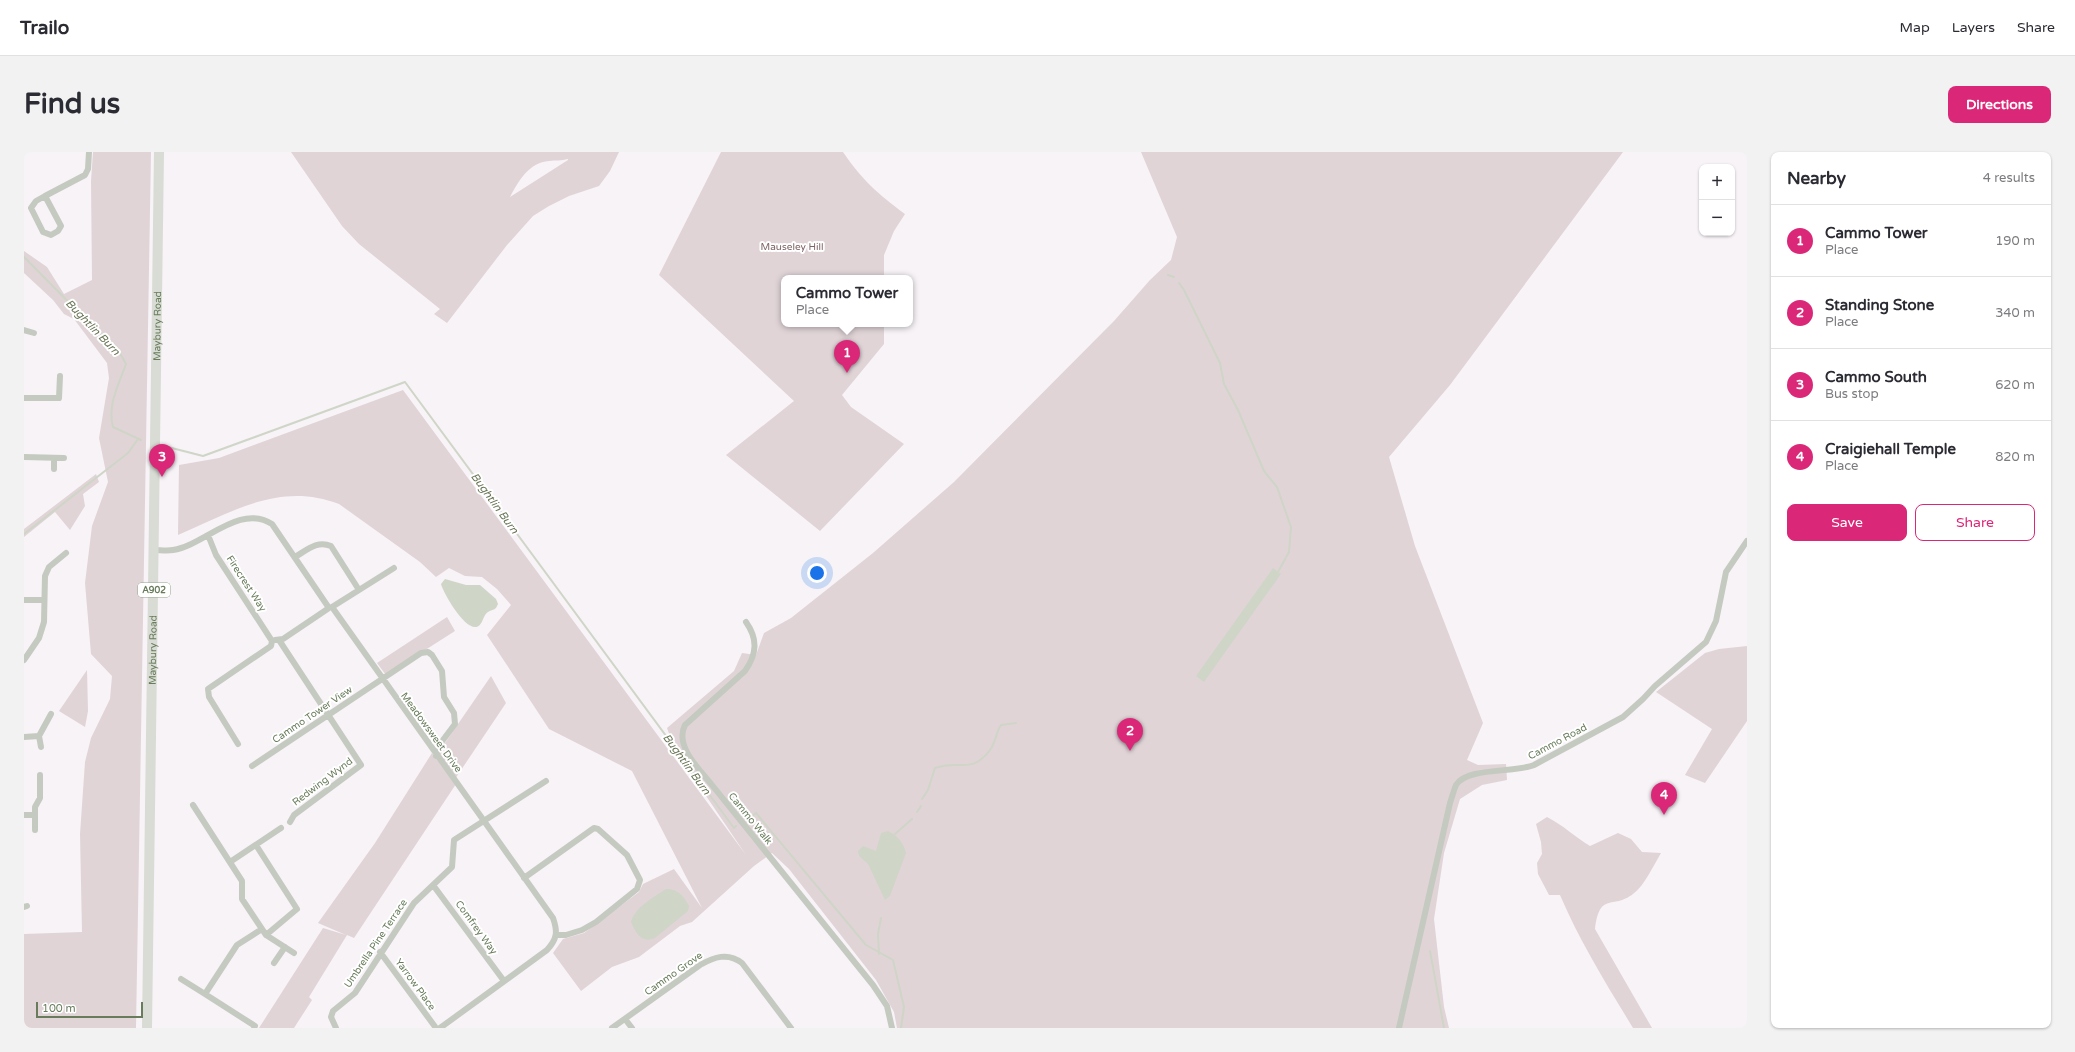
<!DOCTYPE html>
<html lang="en">
<head>
<meta charset="utf-8">
<style>
  body { margin:0; font-family:"Varela Round",sans-serif; background:#f2f2f3; color:#2b2b33 }
  .controls { position:absolute; right:12px; top:12px; display:grid; overflow:hidden; border-radius:8px; box-shadow:0 1px 3px #0004 }
  .controls button { width:36px; height:36px; display:grid; place-items:center; padding:0; border:0; border-bottom:1px solid #e1e1e2; background:#fff; color:#2b2b33; font:20px sans-serif }
  .scale { position:absolute; left:12px; bottom:10px; width:107px; box-sizing:border-box; padding-left:4px; border:2px solid #687c5b; border-top:0; font-size:11px; line-height:14px; white-space:nowrap; color:#687c5b; -webkit-text-stroke:3px #fff; paint-order:stroke }
  .you { position:absolute; left:793px; top:421px; width:14px; height:14px; margin:-10px; border:3px solid #fff; border-radius:50%; background:#1a73e8; box-shadow:0 0 0 6px #1a73e833 }
  .badge { display:grid; place-items:center; width:26px; height:26px; border-radius:50%; background:#db2777; color:#fff; font-size:13px; font-weight:700 }
  .pin { position:absolute; translate:-50% -33px; filter:drop-shadow(0 1px 2px #0008) }
  .pin::after { content:''; position:absolute; top:21px; width:14px; height:12px; background:inherit; clip-path:polygon(0 0,100% 0,50% 100%) }
  .popup { position:absolute; left:757px; top:123px; width:132px; height:52px; box-sizing:border-box; display:grid; place-content:center; border-radius:8px; background:#fff; filter:drop-shadow(0 1px 3px #0005); font-size:13px; white-space:nowrap; color:#7c7c81 }
  .popup b { font-size:15px; color:#2b2b33 }
  .popup::after { content:''; position:absolute; left:50%; top:100%; margin-left:-8px; border:8px solid transparent; border-top-color:#fff }
  .list { margin:0; padding:0; list-style:none }
  h2 { display:flex; justify-content:space-between; align-items:center; height:52px; margin:0; padding:0 16px; font-size:17px }
  h2 small { font-size:13px; font-weight:400; color:#7c7c81 }
  .list li { display:grid; grid-template-columns:26px 1fr auto; gap:12px; align-items:center; box-sizing:border-box; height:72px; padding:0 16px; border-top:1px solid #e1e1e2 }
  .list b { display:block; font-size:15px; white-space:nowrap }
  .list p { margin:0; font-size:13px; white-space:nowrap; color:#7c7c81 }
  .list em { font-size:13px; font-style:normal; color:#7c7c81 }
  .actions { display:flex; gap:8px; padding:12px 16px }
  .actions a { flex:1; padding:9px 0; border:1px solid #db2777; border-radius:8px; text-align:center; font-size:14px; color:#db2777 }
  .actions .main { background:#db2777; color:#fff }
  .map { position:relative; flex:none; width:1723px; height:876px; overflow:hidden; border-radius:8px }
  header { display:flex; align-items:center; gap:24px; box-sizing:border-box; height:56px; padding:0 20px; background:#fff; border-bottom:1px solid #e1e1e2 }
  header strong { font-size:19px }
  nav { display:flex; gap:22px; margin-inline-start:auto; font-size:14px }
  .intro { display:flex; align-items:center; justify-content:space-between; box-sizing:border-box; height:96px; padding:0 24px }
  h1 { margin:0; font-size:28px }
  .button { padding:10px 18px; border-radius:8px; background:#db2777; color:#fff; font-size:14px; font-weight:700 }
  main { display:flex; gap:24px; padding:0 24px }
  aside { flex:1; background:#fff; border-radius:8px; box-shadow:0 1px 3px #0004 }
  .map>svg:first-child { display:block }
  .green { fill:#e0d4d7; fill-rule:evenodd }
  .water { fill:#cfd5c7 }
  .lines { fill:none; stroke-linecap:round; stroke-linejoin:round }
  .stream { stroke:#cfd5c7; stroke-width:2 }
  .minor { stroke:#c5cac1; stroke-width:6 }
  .primary { stroke:#d8dcd4; stroke-width:10 }
  .labels { text-anchor:middle; stroke-width:4; stroke-linejoin:round; paint-order:stroke }
  .shield { fill:#fff; stroke:#95a38c; stroke-width:1 }
  .shield-label { font-size:9px; font-weight:bold; fill:#687c5b }
  .park-label { font-size:10px; fill:#7e6364; stroke:#fff }
  .street-label { font-size:10px; fill:#687c5b; stroke:#fff }
  .water-label { font-size:11px; font-style:italic; fill:#687555; stroke:#fff }
</style>
</head>
<body>
<header>
<strong>Trailo</strong>
<nav><a>Map</a><a>Layers</a><a>Share</a></nav>
</header>
<div class="intro"><h1>Find us</h1><a class="button">Directions</a></div>
<main>
<div class="map">
<svg width="1723" height="876" viewBox="0 0 1723 876">
  <rect width="100%" height="100%" fill="#f7f3f7"/>
  <path class="green" d="M69,0H127L112,876H0V782L58,780L56,682L61,610L67,586L86,547L88,524L67,502L61,431L68,374L84,330L75,286L85,226L83,211L50,167L40,162L29,148L0,121V99L23,115L40,142L68,128L67,29Z
    M267,0H595L586,19L575,34L545,44L525,54L509,64L483,93L423,171L410,162L416,157L335,92L318,74ZM544,7V8L486,45C494,30 505,10 525,9C532,8 537,9 544,7Z
    M697,0H819C839,29 853,41 881,62L870,79L860,103V126H760V172H860V192L818,243L827,255L880,292L796,379L702,303L770,249L635,123Z
    M1117,0H1599L1426,233L1365,305L1391,394L1459,571L1443,608L1454,613L1482,612L1483,628L1458,633L1436,647L1420,701L1410,767L1420,855L1425,876H873L870,860L852,828L765,717L748,701L730,714L668,770L656,774L615,805L588,815L557,839L529,801L539,787L560,781L615,740L619,732L650,717L678,756L608,619L525,577L463,483L487,453L473,437L458,425L441,424L425,416L412,425L396,410L315,352C256,329 208,360 154,383L155,313L195,306L379,238L722,703L651,598L643,576L710,519L718,501L732,503L740,481L767,466L849,401L930,330L1090,169L1126,128L1147,108L1153,85Z
    M72,322L75,330L59,342L61,354L46,378L31,360L0,385V377Z
    M423,465L431,479L362,523L353,511Z
    M1723,494V569L1681,631L1661,623L1688,577L1632,540L1681,501L1695,497Z
    M63,518L64,559L61,575L35,559Z
    M467,524L482,551L431,627L412,604Z
    M408,601L432,632L330,786L323,783L285,845L288,848L270,876H235L299,776L322,783L294,771L351,691Z
    M1523,665C1539,673 1551,685 1566,694L1594,681L1607,687L1618,700L1637,701C1629,714 1621,733 1609,742C1588,758 1576,739 1571,777L1628,876H1609C1583,833 1556,790 1536,743H1525L1514,722L1513,711L1518,702L1517,690L1512,672Z"/>
  <path class="water" d="M1249,416L1257,422L1180,530L1172,524Z
    M421,427L442,433H456L472,447L474,452L472,456C470,458 467,458 464,460C458,464 459,475 451,475C439,475 420,442 417,432Z
    M864,679C873,683 880,691 882,701L866,744L861,748L844,712L835,704L834,699L839,694L852,699L857,681Z
    M642,737C654,737 660,744 665,754L664,759L631,786C617,792 612,781 607,770C611,755 630,745 642,737Z"/>
  <g class="lines">
    <path class="stream" d="M0,105L97,203L102,212C95,232 83,253 89,275L117,288
      M1144,123L1150,125
      M1155,131L1160,138L1196,211L1200,232L1214,258L1240,319L1253,335L1267,375L1265,400L1254,420
      M140,294L179,304L381,230L710,676L712,674
      M0,382L104,301L114,287
      M898,647L904,638L911,616C936,607 947,623 966,598C972,590 972,580 977,573L992,571
      M893,660L897,654
      M728,664L732,661L842,793L869,808L880,855L877,876
      M871,682L888,667
      M1406,799L1420,876
      M855,802L854,782L857,766"/>
    <path class="minor" d="M21,44L37,74L34,79L27,83L19,80L7,56L12,49Z
      M21,44L61,23L64,17L65,0
      M0,178L10,181
      M0,246H35L36,224
      M0,305L40,306
      M30,306V317
      M184,383L192,403L248,489
      M130,398C136,398 143,399 149,398C181,393 215,351 248,372L305,456L308,455L529,766C534,780 533,787 523,798L416,876
      M271,405C283,398 293,388 307,394L335,438
      M0,448H20
      M308,455L370,416
      M722,470C734,487 733,502 721,519L661,573C650,594 676,618 688,633L849,833L863,854L868,876
      M251,488L259,487L305,456
      M255,488L337,613L270,663L266,670
      M0,508L15,486L20,470L21,424L25,415L42,401
      M15,584L17,595
      M0,585L15,584L27,562
      M214,592L185,545L184,537L247,494L248,489
      M228,614L397,501L404,500L408,503L418,519L420,545L430,561L431,572L416,592L412,604
      M169,653L218,729V747L242,783L270,801
      M0,663H10
      M11,678V655L16,646V623
      M232,693L273,757L242,783
      M206,710L257,676
      M500,726L570,676L574,677L603,703L616,728L613,737L572,770L558,778L542,783H533
      M409,733L480,829
      M0,755L3,754
      M356,800L412,876
      M250,811L261,795
      M157,827L181,842
      M601,867L608,876
      M230,876L231,874L181,842L213,793L238,777
      M312,876L307,865L309,859L331,841L390,751L428,715L430,688L522,629
      M588,876L676,813C690,805 704,800 718,811L767,876
      M1375,876L1426,651C1428,645 1430,638 1432,633C1443,615 1491,621 1510,613L1599,565L1619,547L1631,534L1682,490L1692,469L1702,420L1723,389"/>
    <path class="primary" id="s1" d="M123,876L135,0"/>
  </g>
  <g class="labels">
    <rect class="shield" x="114" y="431" width="32" height="14" rx="3"/>
    <g class="shield-label">
      <text x="130" y="441">A902</text>
    </g>
    <g class="park-label">
      <text x="768" y="98">Mauseley Hill</text>
    </g>
    <g class="street-label">
      <text dy="4" stroke="none"><textPath href="#s1" startOffset="702">Maybury Road</textPath></text>
      <text transform="translate(223 431) rotate(57)" y="4">Firecrest Way</text>
      <text dy="4" stroke="none"><textPath href="#s1" startOffset="378">Maybury Road</textPath></text>
      <text transform="translate(288 562) rotate(-34)" y="4">Cammo Tower View</text>
      <text transform="translate(408 580) rotate(54)" y="4">Meadowsweet Drive</text>
      <text transform="translate(1533 589) rotate(-28)" y="4">Cammo Road</text>
      <text transform="translate(298 629) rotate(-37)" y="4">Redwing Wynd</text>
      <text transform="translate(727 666) rotate(51)" y="4">Cammo Walk</text>
      <text transform="translate(453 775) rotate(54)" y="4">Comfrey Way</text>
      <text transform="translate(351 791) rotate(-56)" y="4">Umbrella Pine Terrace</text>
      <text transform="translate(649 821) rotate(-35)" y="4">Cammo Grove</text>
      <text transform="translate(392 832) rotate(54)" y="4">Yarrow Place</text>
    </g>
    <g class="water-label">
      <text transform="translate(69 175) rotate(46)" y="4">Bughtlin Burn</text>
      <text transform="translate(471 351) rotate(54)" y="4">Bughtlin Burn</text>
      <text transform="translate(663 612) rotate(54)" y="4">Bughtlin Burn</text>
    </g>
  </g>
</svg>
<div class="controls">
<button>+</button>
<button>−</button>
</div>
<div class="scale">100 m</div>
<div class="you"></div>
<div class="pin badge" style="left:823px;top:221px">1</div>
<div class="popup"><b>Cammo Tower</b>Place</div>
<div class="pin badge" style="left:1106px;top:599px">2</div>
<div class="pin badge" style="left:138px;top:325px">3</div>
<div class="pin badge" style="left:1640px;top:663px">4</div>
</div>
<aside>
<h2>Nearby<small>4 results</small></h2>
<ul class="list">
<li><span class="badge">1</span><div><b>Cammo Tower</b><p>Place</p></div><em>190 m</em></li>
<li><span class="badge">2</span><div><b>Standing Stone</b><p>Place</p></div><em>340 m</em></li>
<li><span class="badge">3</span><div><b>Cammo South</b><p>Bus stop</p></div><em>620 m</em></li>
<li><span class="badge">4</span><div><b>Craigiehall Temple</b><p>Place</p></div><em>820 m</em></li>
</ul>
<div class="actions"><a class="main">Save</a><a>Share</a></div>
</aside>
</main>
</body>
</html>
